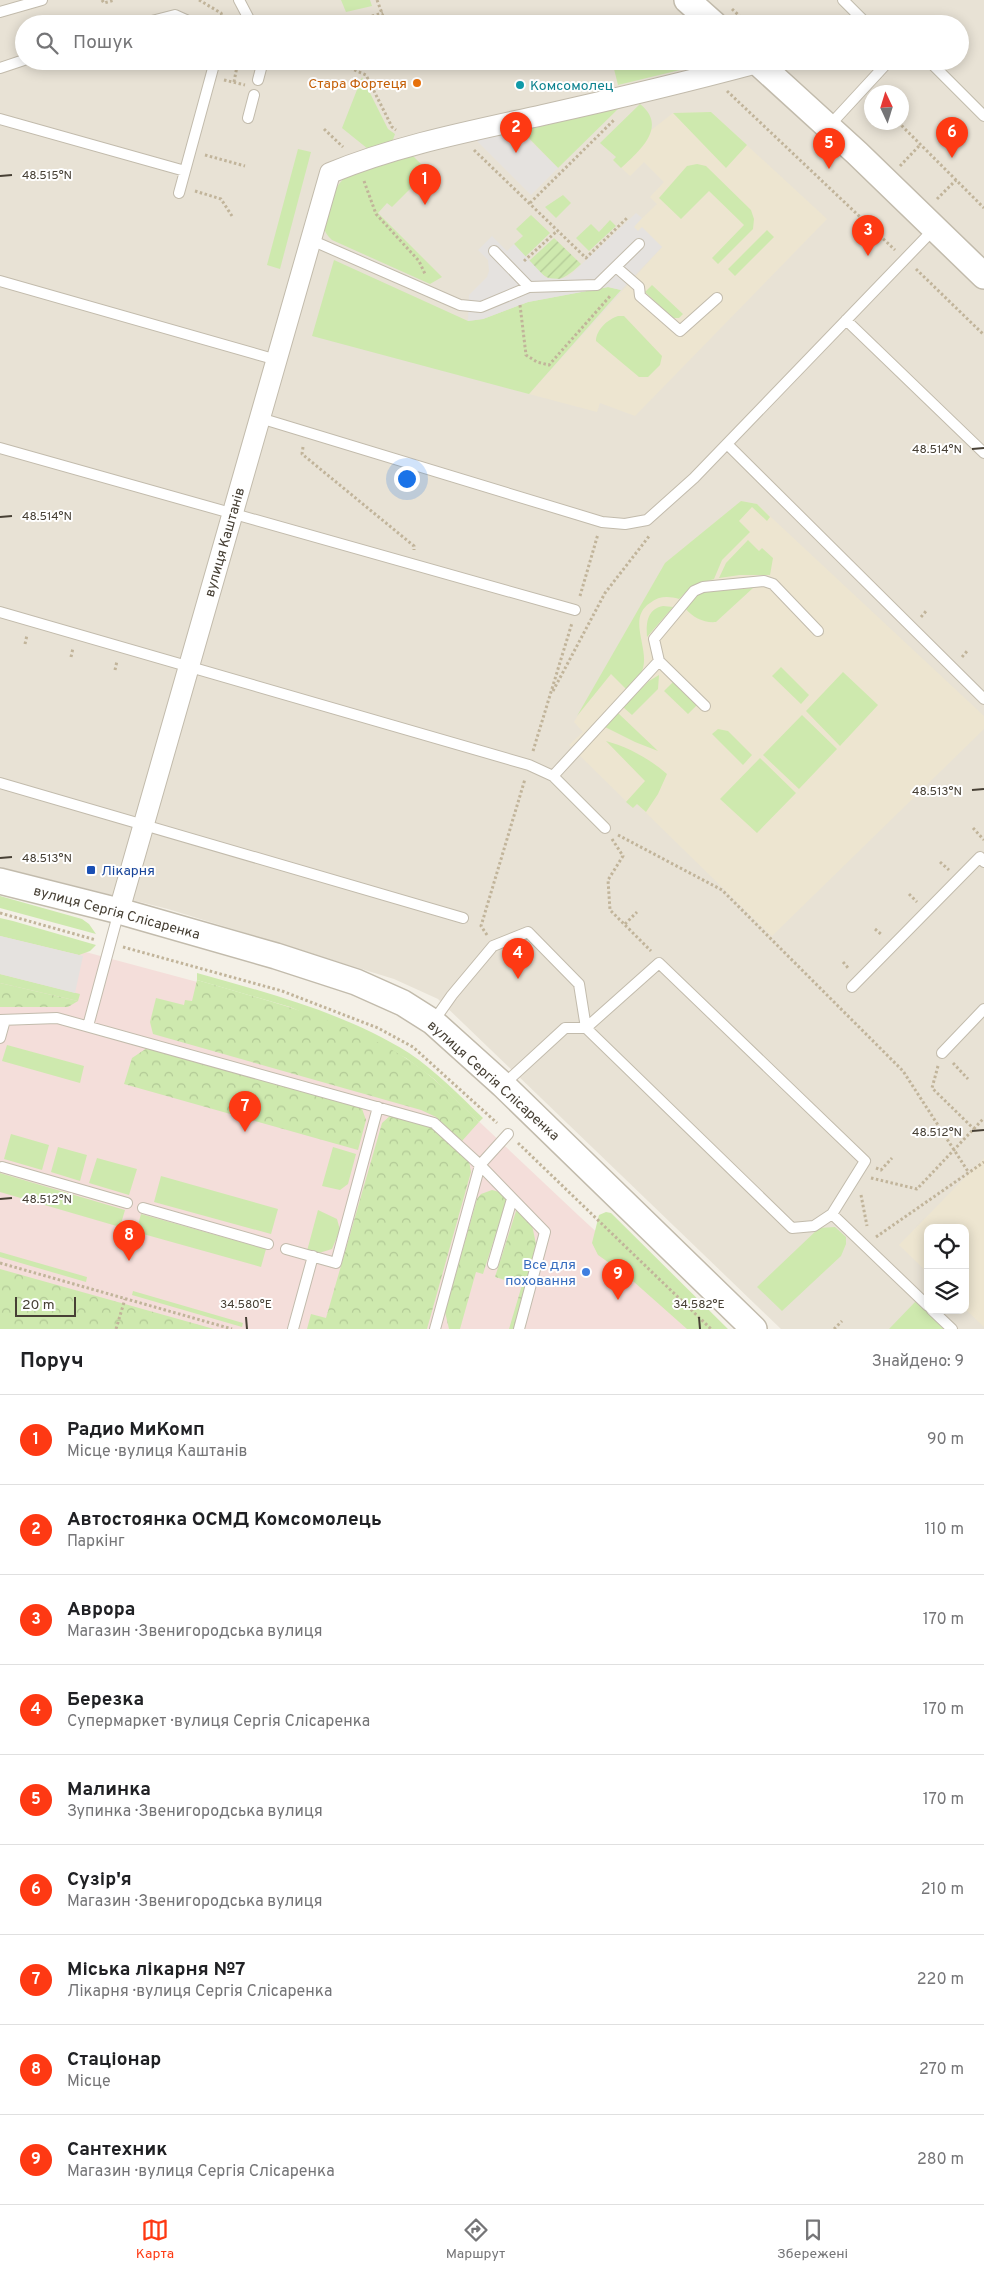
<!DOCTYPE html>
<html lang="uk">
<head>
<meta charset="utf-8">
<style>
  body { margin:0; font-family:Overpass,sans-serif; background:#f2f2f2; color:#202124 }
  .controls { position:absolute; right:15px; bottom:15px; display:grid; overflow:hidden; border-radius:10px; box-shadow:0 2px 12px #0003 }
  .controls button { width:45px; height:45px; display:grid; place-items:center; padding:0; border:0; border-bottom:1px solid #e0e0e0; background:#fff; color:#202124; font:25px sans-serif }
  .compass { position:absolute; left:864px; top:85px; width:45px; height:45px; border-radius:50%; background:#fff; box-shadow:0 2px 12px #0003; rotate:356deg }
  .scale { position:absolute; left:15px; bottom:12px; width:61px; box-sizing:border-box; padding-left:5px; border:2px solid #474035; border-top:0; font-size:14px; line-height:18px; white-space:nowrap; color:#474035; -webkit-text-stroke:4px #fff; paint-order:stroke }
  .you { position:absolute; left:406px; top:478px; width:18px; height:18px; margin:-12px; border:4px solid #fff; border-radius:50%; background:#1a73e8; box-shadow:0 0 0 8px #1a73e833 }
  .badge { display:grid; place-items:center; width:32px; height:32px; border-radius:50%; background:#fe3913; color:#fff; font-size:16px; font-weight:700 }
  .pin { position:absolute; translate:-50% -41px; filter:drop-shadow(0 1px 2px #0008) }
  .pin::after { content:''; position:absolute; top:26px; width:18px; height:15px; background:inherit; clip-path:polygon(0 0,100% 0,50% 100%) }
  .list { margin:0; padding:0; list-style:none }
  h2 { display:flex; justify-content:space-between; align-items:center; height:65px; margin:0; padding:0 20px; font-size:21px }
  h2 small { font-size:16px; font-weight:400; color:#757577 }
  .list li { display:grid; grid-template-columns:32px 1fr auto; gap:15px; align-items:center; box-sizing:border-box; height:90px; padding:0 20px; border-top:1px solid #e0e0e0 }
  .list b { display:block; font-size:19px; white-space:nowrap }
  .list p { margin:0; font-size:16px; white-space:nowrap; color:#757577 }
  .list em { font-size:16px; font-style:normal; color:#757577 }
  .icon { flex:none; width:28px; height:28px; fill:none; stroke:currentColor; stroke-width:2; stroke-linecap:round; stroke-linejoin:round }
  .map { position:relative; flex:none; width:984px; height:1329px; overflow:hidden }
  .search { position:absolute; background:#fff; box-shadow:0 2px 12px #0003; left:15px; right:15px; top:15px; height:55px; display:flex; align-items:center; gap:12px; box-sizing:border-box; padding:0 18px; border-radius:28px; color:#757577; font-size:19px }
  .sheet { height:875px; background:#fff }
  nav { display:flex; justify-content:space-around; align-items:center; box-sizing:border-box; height:70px; border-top:1px solid #e0e0e0; background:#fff; font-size:14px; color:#757577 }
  nav a { display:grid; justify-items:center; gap:2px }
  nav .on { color:#fe3913 }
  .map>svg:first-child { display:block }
  .residential { fill:#e8e2d5; fill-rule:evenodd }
  .education { fill:#ede5d0 }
  .medical { fill:#f4deda }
  .green { fill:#cee9ae }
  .forest { fill:url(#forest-crowns) }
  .garden { fill:url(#garden-furrows) }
  .parking { fill:#e5e2df }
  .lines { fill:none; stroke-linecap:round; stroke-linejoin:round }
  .service-casing { stroke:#c2bbac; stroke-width:12 }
  .minor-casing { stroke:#c2bbac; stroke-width:22 }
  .tertiary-casing { stroke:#c2bbac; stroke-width:28 }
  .path { stroke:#c1b49a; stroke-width:3; stroke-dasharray:2.5 2.5; stroke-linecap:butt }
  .service { stroke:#fff; stroke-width:10 }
  .minor { stroke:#fff; stroke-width:20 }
  .tertiary { stroke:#fff; stroke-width:25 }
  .ticks { fill:none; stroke:#474035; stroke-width:2 }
  .food-dot { fill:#e8710a; stroke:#fff; stroke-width:2 }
  .culture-dot { fill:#0f9aa8; stroke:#fff; stroke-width:2 }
  .transit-dot { fill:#1a4fb4; stroke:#fff; stroke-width:2 }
  .shop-dot { fill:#3f7fe0; stroke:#fff; stroke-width:2 }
  .labels { text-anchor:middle; stroke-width:4; stroke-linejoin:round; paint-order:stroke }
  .food-label { font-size:14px; fill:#c56008; stroke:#fff; text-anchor:end }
  .culture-label { font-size:14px; fill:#0d838f; stroke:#fff; text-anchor:start }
  .street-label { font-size:14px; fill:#474035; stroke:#fff }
  .transit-label { font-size:14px; fill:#164399; stroke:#fff; text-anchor:start }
  .shop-label { font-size:14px; fill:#366cbe; stroke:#fff; text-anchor:end }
  .ticks-label { font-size:12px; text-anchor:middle; fill:#474035; stroke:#fff; stroke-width:4; stroke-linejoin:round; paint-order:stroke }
</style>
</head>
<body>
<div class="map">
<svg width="984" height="1329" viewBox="0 0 984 1329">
  <defs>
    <pattern id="forest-crowns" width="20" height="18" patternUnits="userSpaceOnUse" patternTransform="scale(1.25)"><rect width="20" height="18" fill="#cee9ae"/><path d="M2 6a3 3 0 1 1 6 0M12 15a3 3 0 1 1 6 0" fill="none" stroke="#b2c996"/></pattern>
    <pattern id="garden-furrows" width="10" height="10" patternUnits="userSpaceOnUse" patternTransform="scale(1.25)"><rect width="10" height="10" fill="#cee9ae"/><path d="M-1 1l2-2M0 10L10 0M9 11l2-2" fill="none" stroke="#b2c996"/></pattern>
  </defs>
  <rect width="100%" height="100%" fill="#f4f0e7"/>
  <path class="residential" d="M0,0H984V1329H781L438,999L394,979L168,909L0,867ZM24,24H960V61H24ZM872,92H902V122H872ZM928,1228H965V1310H928Z"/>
  <path class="education" d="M711,112L827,219L635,416L600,403L597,412L529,394L662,247L642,228L638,232L633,227L657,204L650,197L664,182L644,162L630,176L613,160L673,113Z
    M741,501L757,504L984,716V729L772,936L637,804L633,808L569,745L583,732L574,722L665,563Z
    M984,1158V1327L965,1309V1228H928V1273L899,1245Z"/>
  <path class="medical" d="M0,929L290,1007L434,1079L578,1215L702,1329H0Z"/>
  <path class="green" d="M341,0H370L372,6L346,12Z
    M612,61H695L684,69L618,85Z
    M362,77L388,129L395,134L391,145L368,149L342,128Z
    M640,104C669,127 638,152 621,168L613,160L616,157L600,143Z
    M620,107L558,168L521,130Z
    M711,112L747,145L726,168L673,113Z
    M298,149L311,152L280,269L267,265Z
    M411,154L428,171L392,207L387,203L378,213L442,277L430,284L332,240C328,236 325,233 324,227C322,212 336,183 348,175Z
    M697,164L706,166L751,210L754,219L753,229L718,264L712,258L744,225L709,191L681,219L659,198L687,166Z
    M563,195L571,203L556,218L545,207Z
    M531,215L550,233L525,257L514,244L523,236L516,229Z
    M610,220L616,226L589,251L576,238L591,224L599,232Z
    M767,230L774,237L735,276L728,269Z
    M334,260L468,321L483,319L528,302L608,287L621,290L529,394L312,336Z
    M652,285L683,314L679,318H673L645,292Z
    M618,316H624L662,356L660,365L648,377H639L596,341C596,330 608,319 618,316Z
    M741,501L757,504L770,517L767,521L752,507L739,521L750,532L722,560L714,579L692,586L679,599C668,596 659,596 650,603C627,618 649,647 643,668C641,677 633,683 627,690L611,674L577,716L665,563Z
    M748,540L759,551L762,548L773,558L770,575H740L719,578L726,563Z
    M753,588L716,622C704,623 693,618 685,608L695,596L701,592Z
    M663,606L673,607L647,637C646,623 647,609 663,606Z
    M781,667L809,695L801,704L772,676Z
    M843,672L878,705L840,746L806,711Z
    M659,675L658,689L632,715L623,707L649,681Z
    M674,681L698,704L688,714L664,691Z
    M618,713L658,751L635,742L605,727Z
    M802,715L837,749L799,789L763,755Z
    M718,729L728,731L752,755L743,765L712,734Z
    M606,741C628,747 650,759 667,774L658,794L646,812L637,804L633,808L626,802L645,781Z
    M760,758L796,793L757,833L720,799Z
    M0,896L82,919L89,924L96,934L0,908Z
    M0,918L13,921L96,945L90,951L79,955L0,936Z
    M197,973C269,993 345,1013 409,1053C436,1071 460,1096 483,1118L479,1122L434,1079L406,1058L290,1007L197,980Z
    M0,974L80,994L78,1001L0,983Z
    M7,1045L84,1066L80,1083L2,1061Z
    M11,1134L49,1145L42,1170L4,1159Z
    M58,1147L87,1155L80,1181L51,1172Z
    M333,1147L356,1154L348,1184L340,1190L322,1186Z
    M97,1158L137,1169L129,1195L89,1183Z
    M0,1173L125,1210L120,1227L0,1192Z
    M161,1176L278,1209L271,1234L154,1202Z
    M318,1210L337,1219L340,1230L332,1249L319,1253L307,1251Z
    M606,1212L611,1213L728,1329H687L625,1274L598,1255L592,1243L599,1215Z
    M141,1214L266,1249L261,1267L136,1232Z
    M835,1227L846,1237V1244L841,1256L782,1311L757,1287L819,1228Z
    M0,1252L87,1277L86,1282L0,1257Z
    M133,1291L243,1323L242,1327L132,1295Z
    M916,1301L945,1329H889Z"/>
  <path class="forest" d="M197,980C267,1001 341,1018 404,1057C432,1074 456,1100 479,1122L462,1141L436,1117L421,1110L153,1034L150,1022L156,998L184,1005L185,1000L192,1001Z
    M0,983L78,1001L68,1007H0Z
    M150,1046L361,1106L366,1120L358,1150L124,1084L132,1058Z
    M391,1115L434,1128L469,1161L471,1172L469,1179L427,1329H307L311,1314L326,1318L382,1123Z
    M492,1190L500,1192L507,1199L483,1274L476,1272L460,1329H449L445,1312L477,1199L481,1194Z
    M517,1208L532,1225L536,1244L515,1329H509L522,1285L495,1277Z
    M0,1269L214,1329H0Z"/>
  <path class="garden" d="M554,238L581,264C559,285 549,285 529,261Z"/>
  <path class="parking" d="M521,128L522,133L558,168L531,195L474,138Z
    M636,213L642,218L634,227L638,231L642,227L662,247L621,290L608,287L528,302L483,319L468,321L469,295L487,277L489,271L488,260L478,250L492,236L507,251L514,244L546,278L560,279L568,277Z
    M0,936L83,956L75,993L0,974Z"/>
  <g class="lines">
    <g class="service-casing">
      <path id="service" d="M239,0L249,19
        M843,0L867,24
        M0,12L42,0
        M140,24L175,15L195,24
        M929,61L984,116
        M0,68L24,60
        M258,80L263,61
        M248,118L254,95
        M0,119L185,171
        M829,126L889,61
        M179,193L215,61
        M311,240L460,305L481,307L529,287L597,285L639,244
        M494,251L529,287
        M616,267L639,287L640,296L680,331L717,298
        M0,281L277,360
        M846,320L984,453
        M260,418L602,522L625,524L647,520L694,478L934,229
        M727,444L984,699
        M0,448L575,610
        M0,612L529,765L553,776L605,828
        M659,661L654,639L694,591L703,587L764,581L773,584L818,631
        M553,776L659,661L705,706
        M0,783L463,918
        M852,987L980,857L984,862
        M0,1020L57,1018L434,1123L480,1165L545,1232L519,1329
        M433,1022L452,995L493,946L528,932L579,984L586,1028L792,1228L814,1226L832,1214L928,1306
        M88,1026L119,911
        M0,1038L5,1020
        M942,1053L984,1009
        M503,1085L565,1028H586L659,963L865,1161L832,1214
        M2,1167L127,1203
        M143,1208L268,1244
        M286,1249L336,1263L378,1107
        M493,1264L512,1199
        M932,1310L952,1329
        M293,1329L313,1256
        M435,1329L480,1165L508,1134"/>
    </g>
    <g class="minor-casing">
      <path id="minor" d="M119,911L330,173C398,145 471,131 543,115C615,99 686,82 757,63"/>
    </g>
    <g class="tertiary-casing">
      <path id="tertiary" d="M687,0L714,24
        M756,61L857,153L984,276
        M0,881L119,911L276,956L356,982L403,1003L433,1022L503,1085L754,1329"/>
    </g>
    <path class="path" d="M102,0L104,3L115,0
      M199,0L221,13L225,24
      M377,0L386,24
      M732,9L748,24
      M343,24L383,13
      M345,66L366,75L392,127L396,130
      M224,80L245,85
      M234,82L238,61
      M727,91L895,250
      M898,122L984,208
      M324,129L343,147
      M474,150L586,258L628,217
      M205,155L245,166
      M900,166L920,145
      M364,181L376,214L419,261L425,274
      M195,191L221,199L232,216
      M937,199L956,180
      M530,203L615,119
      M524,261L557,231
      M916,269L984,335
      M520,305L526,355L537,362L549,365L611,295
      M303,447L302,454L414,546V550
      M580,596L598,534
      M921,617L927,610
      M25,644L27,635
      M71,657L73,648
      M962,657L968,650
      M115,670L117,661
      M553,691L605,593L650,535
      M533,751L572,623
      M973,828L984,840
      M618,835L722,890L903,1071L969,1173
      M612,839L623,856L608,880L610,910L651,951
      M940,862L949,870
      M909,894L917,902
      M0,913L96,940
      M625,924L637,912
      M875,929L882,935
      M487,935L481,926L525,779
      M123,947L282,991L378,1028L413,1047L497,1123
      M843,962L849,969
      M953,1063L968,1079
      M938,1066L932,1088L974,1129
      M518,1143L711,1329
      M876,1168L881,1170L892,1158
      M871,1178L917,1189L984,1118
      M861,1195L867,1226
      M876,1237L984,1162
      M0,1263L232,1329
      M116,1329L125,1299
      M834,1329L842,1321"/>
    <use href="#service" class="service"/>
    <use href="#minor" class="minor"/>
    <use href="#tertiary" class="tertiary"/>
  </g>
  <path class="ticks" d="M0,176L12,175M972,449L984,448M0,517L12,516M972,790L984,789M0,858L12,857M972,1131L984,1130M0,1199L12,1198M246,1317L247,1329M699,1317L700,1329"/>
  <circle class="food-dot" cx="417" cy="83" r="5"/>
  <circle class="culture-dot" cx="520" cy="85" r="5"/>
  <rect class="transit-dot" x="86" y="865" width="10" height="10" rx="2.5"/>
  <circle class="shop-dot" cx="586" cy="1272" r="5"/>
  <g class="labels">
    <g class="food-label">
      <text x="407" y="88">Стара Фортеця</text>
    </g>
    <g class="culture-label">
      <text x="530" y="90">Комсомолец</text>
    </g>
    <g class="street-label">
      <text transform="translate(224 542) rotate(-74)" y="5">вулиця Каштанів</text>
      <text transform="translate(117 912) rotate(15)" y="5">вулиця Сергія Слісаренка</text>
      <text transform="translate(494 1080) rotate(42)" y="5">вулиця Сергія Слісаренка</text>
    </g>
    <g class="transit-label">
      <text x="101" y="875">Лікарня</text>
    </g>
    <g class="shop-label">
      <text x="576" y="1269">Все для<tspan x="576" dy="16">поховання</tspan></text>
    </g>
  </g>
  <g class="ticks-label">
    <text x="47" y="179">48.515°N</text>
    <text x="937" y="453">48.514°N</text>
    <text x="47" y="520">48.514°N</text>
    <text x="937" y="795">48.513°N</text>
    <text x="47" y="862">48.513°N</text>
    <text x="937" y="1136">48.512°N</text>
    <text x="47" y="1203">48.512°N</text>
    <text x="246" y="1308">34.580°E</text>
    <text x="699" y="1308">34.582°E</text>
  </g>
</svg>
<div class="controls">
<button><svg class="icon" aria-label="locate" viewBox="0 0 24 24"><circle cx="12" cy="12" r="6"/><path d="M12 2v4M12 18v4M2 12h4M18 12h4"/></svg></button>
<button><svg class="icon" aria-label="layers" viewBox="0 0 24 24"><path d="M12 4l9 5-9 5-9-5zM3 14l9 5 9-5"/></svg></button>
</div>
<svg class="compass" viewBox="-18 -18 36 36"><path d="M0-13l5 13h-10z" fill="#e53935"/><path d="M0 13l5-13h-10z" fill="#757577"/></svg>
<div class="scale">20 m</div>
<div class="you"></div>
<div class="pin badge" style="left:425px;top:205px">1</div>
<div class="pin badge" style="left:516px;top:153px">2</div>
<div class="pin badge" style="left:868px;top:256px">3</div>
<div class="pin badge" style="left:518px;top:979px">4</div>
<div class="pin badge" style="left:829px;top:169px">5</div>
<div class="pin badge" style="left:952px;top:158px">6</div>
<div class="pin badge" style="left:245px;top:1132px">7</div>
<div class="pin badge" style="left:129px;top:1261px">8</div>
<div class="pin badge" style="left:618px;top:1300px">9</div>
<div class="search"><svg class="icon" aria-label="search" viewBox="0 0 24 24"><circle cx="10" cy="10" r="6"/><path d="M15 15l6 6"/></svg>Пошук</div>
</div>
<section class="sheet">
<h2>Поруч<small>Знайдено: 9</small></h2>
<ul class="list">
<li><span class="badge">1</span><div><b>Радио МиКомп</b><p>Місце · вулиця Каштанів</p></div><em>90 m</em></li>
<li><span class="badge">2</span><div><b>Автостоянка ОСМД Комсомолець</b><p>Паркінг</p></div><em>110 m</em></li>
<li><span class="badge">3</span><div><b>Аврора</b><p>Магазин · Звенигородська вулиця</p></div><em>170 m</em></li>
<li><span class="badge">4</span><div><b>Березка</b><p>Супермаркет · вулиця Сергія Слісаренка</p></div><em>170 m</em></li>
<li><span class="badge">5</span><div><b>Малинка</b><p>Зупинка · Звенигородська вулиця</p></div><em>170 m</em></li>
<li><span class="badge">6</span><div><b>Сузір'я</b><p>Магазин · Звенигородська вулиця</p></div><em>210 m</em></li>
<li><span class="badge">7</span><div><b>Міська лікарня №7</b><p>Лікарня · вулиця Сергія Слісаренка</p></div><em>220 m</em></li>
<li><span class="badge">8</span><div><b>Стаціонар</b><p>Місце</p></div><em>270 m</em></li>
<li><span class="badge">9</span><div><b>Сантехник</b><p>Магазин · вулиця Сергія Слісаренка</p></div><em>280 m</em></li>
</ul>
</section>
<nav>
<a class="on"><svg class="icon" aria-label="map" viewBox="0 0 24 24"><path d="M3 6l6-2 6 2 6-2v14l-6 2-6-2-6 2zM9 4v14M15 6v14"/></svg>Карта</a>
<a><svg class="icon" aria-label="directions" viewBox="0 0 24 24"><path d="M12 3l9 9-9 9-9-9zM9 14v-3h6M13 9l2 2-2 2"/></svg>Маршрут</a>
<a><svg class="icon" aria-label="saved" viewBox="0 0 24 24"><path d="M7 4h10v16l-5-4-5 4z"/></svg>Збережені</a>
</nav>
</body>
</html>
